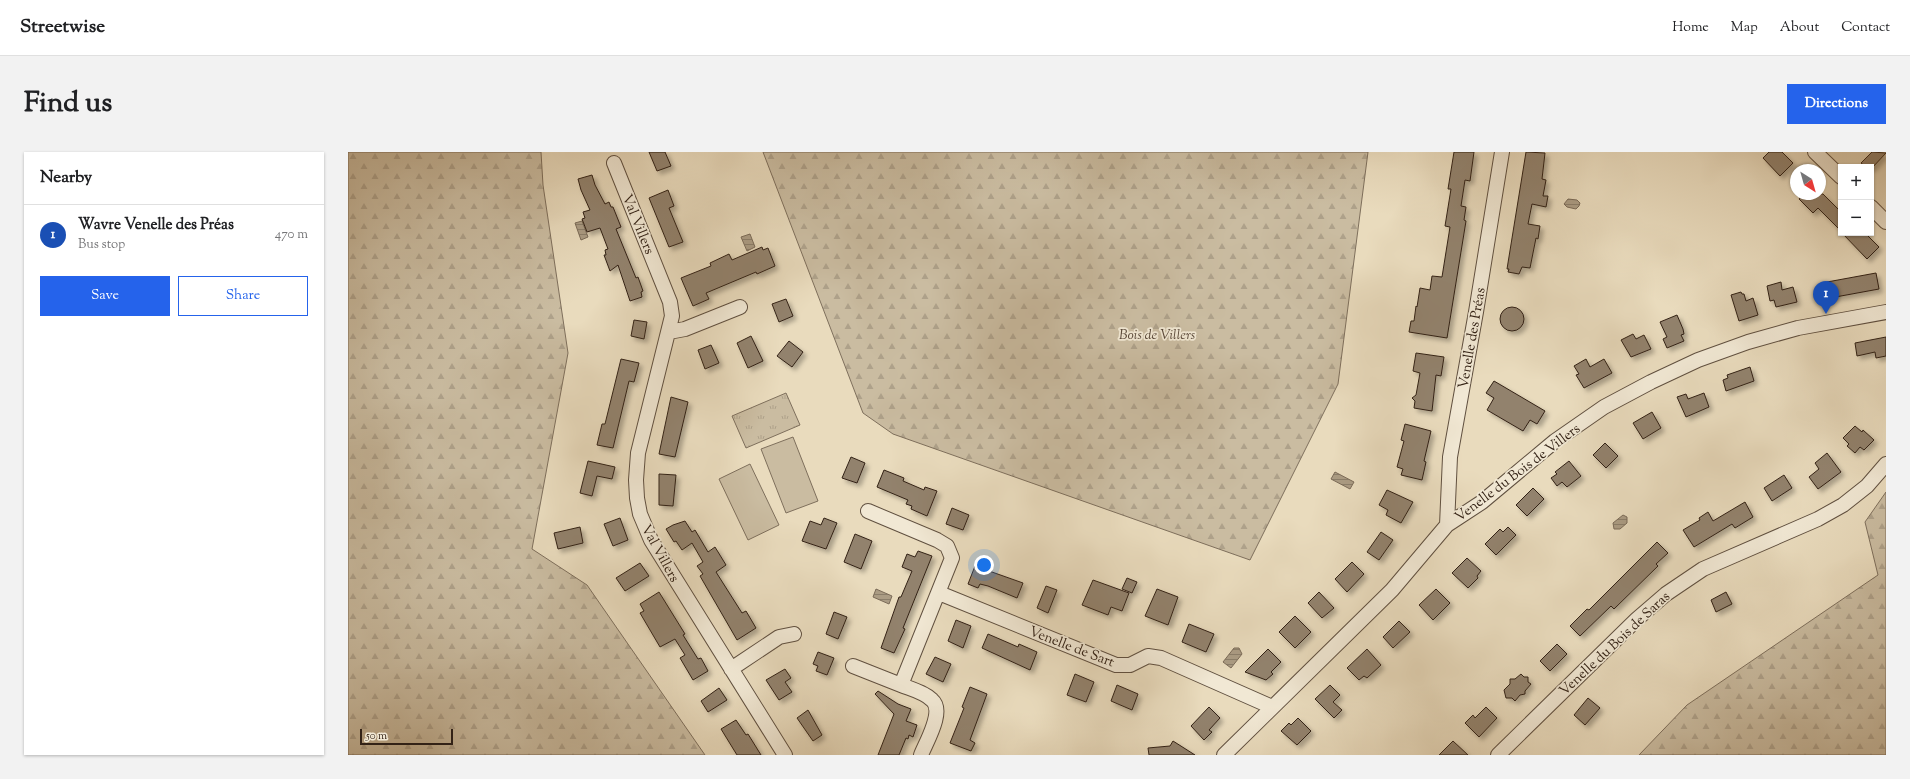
<!DOCTYPE html>
<html lang="en">
<head>
<meta charset="utf-8">
<style>
  body { margin:0; font-family:"Sorts Mill Goudy",serif; background:#f2f2f2; color:#202124 }
  .controls { position:absolute; right:12px; top:12px; display:grid; overflow:hidden; border-radius:0px; box-shadow:0 1px 3px #0004 }
  .controls button { width:36px; height:36px; display:grid; place-items:center; padding:0; border:0; border-bottom:1px solid #e0e0e0; background:#fff; color:#202124; font:20px sans-serif }
  .compass { position:absolute; left:1442px; top:12px; width:36px; height:36px; border-radius:50%; background:#fff; box-shadow:0 1px 3px #0004; rotate:143deg }
  .scale { position:absolute; left:12px; bottom:10px; width:93px; box-sizing:border-box; padding-left:4px; border:2px solid #332216; border-top:0; font-size:11px; line-height:14px; white-space:nowrap; color:#332216; -webkit-text-stroke:3px #f1e8d4; paint-order:stroke }
  .you { position:absolute; left:636px; top:413px; width:14px; height:14px; margin:-10px; border:3px solid #fff; border-radius:50%; background:#1a73e8; box-shadow:0 0 0 6px #1a73e833 }
  .badge { display:grid; place-items:center; width:26px; height:26px; border-radius:50%; background:#2563eb; color:#fff; font-size:13px; font-weight:700 }
  .pin { position:absolute; translate:-50% -33px; filter:drop-shadow(0 1px 2px #0008) }
  .pin::after { content:''; position:absolute; top:21px; width:14px; height:12px; background:inherit; clip-path:polygon(0 0,100% 0,50% 100%) }
  .list { margin:0; padding:0; list-style:none }
  h2 { display:flex; justify-content:space-between; align-items:center; height:52px; margin:0; padding:0 16px; font-size:17px }
  h2 small { font-size:13px; font-weight:400; color:#757577 }
  .list li { display:grid; grid-template-columns:26px 1fr auto; gap:12px; align-items:center; box-sizing:border-box; height:60px; padding:0 16px; border-top:1px solid #e0e0e0 }
  .list b { display:block; font-size:15px; white-space:nowrap }
  .list p { margin:0; font-size:13px; white-space:nowrap; color:#757577 }
  .list em { font-size:13px; font-style:normal; color:#757577 }
  .actions { display:flex; gap:8px; padding:12px 16px }
  .actions a { flex:1; padding:9px 0; border:1px solid #2563eb; border-radius:0px; text-align:center; font-size:14px; color:#2563eb }
  .actions .main { background:#2563eb; color:#fff }
  .map { position:relative; flex:none; width:1538px; height:603px; overflow:hidden; border-radius:0px }
  header { display:flex; align-items:center; gap:24px; box-sizing:border-box; height:56px; padding:0 20px; background:#fff; border-bottom:1px solid #e0e0e0 }
  header strong { font-size:19px }
  nav { display:flex; gap:22px; margin-inline-start:auto; font-size:14px }
  .intro { display:flex; align-items:center; justify-content:space-between; box-sizing:border-box; height:96px; padding:0 24px }
  h1 { margin:0; font-size:28px }
  .button { padding:10px 18px; border-radius:0px; background:#2563eb; color:#fff; font-size:14px; font-weight:700 }
  main { display:flex; gap:24px; padding:0 24px }
  aside { flex:1; background:#fff; border-radius:0px; box-shadow:0 1px 3px #0004 }
  .map>svg:first-child { display:block }
  .grass { fill:url(#grass-tufts); stroke:#7e6f5c }
  .forest { fill:url(#forest-firs); stroke:#7e6f5c }
  .pitch { fill:#cabca1; stroke:#7e6f5c }
  .water { fill:url(#water-rules); stroke:#7b6b58 }
  .building { fill:#92826d; stroke:#332216; filter:url(#shadow) }
  .lines { fill:none; stroke-linecap:round; stroke-linejoin:round }
  .minor-casing { stroke:#605040; stroke-width:16 }
  .minor { stroke:#f1e8d4; stroke-width:14 }
  .labels { text-anchor:middle; stroke-width:3.5; stroke-linejoin:round; paint-order:stroke }
  .street-label { font-size:14px; fill:#332216; stroke:#f1e8d4 }
  .park-label { font-size:14px; font-style:italic; fill:#594839; stroke:#f1e8d4 }
</style>
</head>
<body>
<header>
<strong>Streetwise</strong>
<nav><a>Home</a><a>Map</a><a>About</a><a>Contact</a></nav>
</header>
<div class="intro"><h1>Find us</h1><a class="button">Directions</a></div>
<main>
<aside>
<h2>Nearby<small></small></h2>
<ul class="list">
<li><span class="badge" style="background:#1a4fb4">1</span><div><b>Wavre Venelle des Préas</b><p>Bus stop</p></div><em>470 m</em></li>
</ul>
<div class="actions"><a class="main">Save</a><a>Share</a></div>
</aside>
<div class="map">
<svg width="1538" height="603" viewBox="0 0 1538 603">
  <defs>
    <pattern id="grass-tufts" width="24" height="20" patternUnits="userSpaceOnUse"><rect width="24" height="20" fill="#cabca1"/><path d="M3 7l-1-3M5 7V3M7 7l1-3M15 17l-1-3M17 17v-4M19 17l1-3" fill="none" stroke="#aea18a"/></pattern>
    <pattern id="forest-firs" width="22" height="20" patternUnits="userSpaceOnUse"><rect width="22" height="20" fill="#cabca1"/><path d="M5 1l3.5 6h-7zM16 11l3.5 6h-7z" fill="#aea18a"/></pattern>
    <pattern id="water-rules" width="6" height="5" patternUnits="userSpaceOnUse"><rect width="6" height="5" fill="#ab9c84"/><path d="M0 2.5h6" fill="none" stroke="#8c7f6b"/></pattern>
    <filter id="shadow"><feDropShadow dx="3.5" dy="3.5" stdDeviation="2" flood-color="#0004"/></filter>
  </defs>
  <rect width="100%" height="100%" fill="#e9dbbd"/>
  <filter id="stains"><feTurbulence type="fractalNoise" baseFrequency=".005" numOctaves="4"/><feColorMatrix values="0 0 0 0 .2 0 0 0 0 .09 0 0 0 0 .02 0 0 0 .5 -.17"/></filter>
  <radialGradient id="worn" r=".72"><stop offset=".6" stop-color="#630" stop-opacity="0"/><stop offset="1" stop-color="#630" stop-opacity=".3"/></radialGradient>
  <path class="grass" d="M438,241L452,273L398,296L384,264Z"/>
  <path class="forest" d="M0,0H193L195,33L220,201L184,397L239,433L357,603H0Z
    M415,0H1020L990,232L902,408L545,282L515,261Z
    M1538,340V603H1291L1339,553L1530,423L1517,370Z"/>
  <path class="pitch" d="M445,285L470,349L438,361L413,297Z
    M402,312L431,373L400,388L371,327Z"/>
  <path class="water" d="M1220,47L1229,48L1232,51L1231,54L1228,57L1219,55L1216,52Z
    M234,69L240,85L233,88L227,71Z
    M402,82L407,95L399,99L393,85Z
    M987,320L1006,330L1002,337L983,327Z
    M1275,363L1279,365V371L1272,377H1266L1265,371Z
    M528,437L544,444L541,452L525,445Z
    M886,496H891L894,502L883,516L875,510Z"/>
  <path class="building" d="M301,0H317L323,14L309,19Z
    M1106,0H1126L1122,29L1117,28L1113,54L1118,55L1116,68L1118,69L1099,186L1061,180L1063,169H1066L1068,154L1069,155L1072,136L1082,138L1084,124L1094,125L1102,75L1097,74L1103,37H1100Z
    M1178,0L1197,1L1194,27L1198,28L1195,44H1200L1198,55L1184,52L1180,72L1192,74L1190,87L1188,86L1182,116L1174,115L1171,122L1160,120L1161,117H1159Z
    M1421,0H1434L1445,11L1432,24L1415,6Z
    M1524,0L1538,1L1523,17V15H1518L1513,11Z
    M244,23L247,33L257,52L261,50L263,55H265L273,75L268,77L288,126L290,125L295,139L293,140L294,145L282,149L270,113L262,119L256,103H258L257,98L260,97L252,76L239,80L234,67L237,66L235,60L242,58L233,38L230,27Z
    M320,38L326,54L321,56L335,90L321,95L301,46Z
    M1455,42H1475L1493,60V79L1470,56L1465,61L1451,47Z
    M1494,81H1517L1531,95L1519,107Z
    M414,95L415,98L420,96L427,114L409,122L408,120L358,141L361,147L345,154L333,126L363,114L362,111L381,102L384,108Z
    M1528,121L1531,137L1482,146L1479,130Z
    M1433,130L1434,138L1445,135L1449,150L1428,155L1426,148L1422,149L1419,134Z
    M1393,140L1394,142H1396L1398,149L1405,146L1410,163L1391,169L1383,143Z
    M438,147L445,164L431,170L424,152Z
    M1152 167a12 12 0 1 1 24 0a12 12 0 1 1-24 0Z
    M1329,163L1335,177L1336,182L1333,183L1336,189L1319,196L1315,187L1319,185L1312,170Z
    M286,168L299,170L296,187L283,184Z
    M1285,182L1288,187L1296,183L1303,197L1283,205L1273,188Z
    M403,184L415,209L400,216L389,191Z
    M1538,185V204L1528,206L1527,200L1509,204L1507,191Z
    M441,189L455,200L444,215L429,204Z
    M363,193L371,211L357,217L350,198Z
    M1068,201L1096,205L1093,224L1088,223L1084,259L1066,256L1067,249L1064,246L1068,243L1072,221L1065,219Z
    M273,207L291,211L286,230L281,229L265,296L249,293L254,272H257Z
    M1238,207L1242,215L1256,207L1264,221L1236,236L1228,223L1231,222L1226,214Z
    M1402,215L1406,229L1378,239L1375,228L1380,226L1379,223Z
    M1146,229L1197,259L1189,272L1182,268L1175,279L1139,258L1146,246L1138,241Z
    M1356,241L1361,255L1338,265L1329,245L1338,242L1340,247Z
    M323,245L340,250L327,305L311,302Z
    M1304,260L1313,276L1295,287L1285,271Z
    M1057,272L1083,279L1076,309L1078,310L1074,328L1053,323L1055,317L1049,315L1056,289L1053,288Z
    M1507,274L1514,280L1515,278L1526,288L1516,298L1512,295L1507,301L1499,294L1501,292L1495,286Z
    M1257,291L1270,304L1258,316L1245,303Z
    M1479,301L1493,320L1470,337L1461,325L1471,317L1467,311Z
    M503,305L517,311L509,331L494,326Z
    M240,309L267,315L264,327L249,324L244,344L232,341Z
    M1221,309L1233,324L1219,335L1214,330L1209,334L1203,326L1209,322L1207,320Z
    M536,318L556,326L555,329L576,338L577,335L589,339L579,364L563,357L564,354L558,352L560,348L529,335Z
    M311,322L328,323L325,354L311,353Z
    M1436,323L1444,336L1424,349L1416,336Z
    M1185,336L1196,347L1179,364L1168,353Z
    M1039,338L1065,350L1053,371L1038,363L1040,358L1031,353Z
    M1397,350L1405,365L1387,376L1384,372L1346,395L1335,378L1352,368L1351,366L1360,360L1365,369Z
    M604,356L621,363L615,378L598,372Z
    M272,366L280,388L265,394L256,372Z
    M476,366L489,371L478,397L454,389L462,369L473,373Z
    M337,369L344,380L347,378L360,400L367,395L378,413L368,420L394,461L398,459L408,476L389,488L352,424L355,422L349,414L355,410L344,391L334,398L328,389L326,390L318,377L325,373Z
    M232,375L235,391L210,397L206,381Z
    M1160,375L1168,383L1148,403L1137,392L1152,377L1155,380Z
    M1033,380L1045,388L1031,408L1019,400Z
    M507,382L524,389L513,417L496,410Z
    M1309,390L1320,401L1308,412L1310,414L1266,457L1263,454L1232,484L1222,474L1239,457L1241,458Z
    M570,399L584,404L555,476L557,477L546,501L533,496L551,445H553L564,419L554,415L559,402L567,405Z
    M1119,406L1133,419L1129,424L1130,426L1120,436L1104,421Z
    M1004,410L1016,422L999,440L987,427Z
    M292,411L301,424L277,439L268,426Z
    M627,414L675,431L669,446L640,434L632,432L630,436L620,432Z
    M779,426L789,430L784,441L774,437Z
    M745,428L781,441L774,459L763,455L760,463L734,453Z
    M698,434L709,438L700,461L689,456Z
    M809,437L830,445L820,473L797,464Z
    M1088,437L1102,451L1085,468L1071,453Z
    M311,440L337,482L335,483L350,507L353,506L360,519L345,528L332,506L337,503L327,487L312,495L292,461L296,459L292,452Z
    M971,440L986,456L974,466L960,451Z
    M1378,440L1384,452L1368,460L1363,448Z
    M486,460L499,465L490,487L478,482Z
    M947,464L963,480L947,496L931,480Z
    M608,468L623,474L615,496L600,489Z
    M1051,469L1062,480L1045,496L1035,485Z
    M841,472L866,482L858,500L834,490Z
    M640,482L670,495L671,492L689,500L682,518L634,496Z
    M1209,492L1219,502L1202,519L1192,509Z
    M920,497L933,510L923,520L925,522L918,528L897,520Z
    M1019,497L1033,513L1019,526L1016,524L1011,528L999,516Z
    M470,500L486,506L479,523L468,519L470,514L465,512Z
    M587,505L603,512L595,530L578,522Z
    M437,517L443,526L437,530L444,540L431,548L418,528Z
    M727,522L746,530L738,550L719,543Z
    M1173,522L1176,525H1180V530L1183,532L1177,539V542L1172,543L1167,549L1164,546H1158L1156,538L1162,532V527H1167Z
    M769,533L790,542L784,558L763,549Z
    M982,533L992,543L985,550L994,558L986,566L967,547Z
    M622,535L639,542L622,588L627,591L623,599L602,591L616,556L614,555Z
    M371,536L379,548L360,560L353,549Z
    M530,539L550,552L563,557L558,569L569,573L565,585L561,583L560,587L558,586L551,603H530L546,562L527,542Z
    M1240,546L1252,556L1237,573L1226,563Z
    M861,555L872,566L861,578L864,580L856,588L843,574Z
    M1138,555L1149,566L1131,585L1117,571L1125,563L1127,566Z
    M460,558L474,583L465,589L449,566Z
    M950,566L963,579L949,593L933,579L941,571L943,573Z
    M388,568L398,583L400,582L413,603H389L373,577Z
    M825,589L847,603H801L800,596L822,594Z
    M1105,589L1120,603H1091Z"/>
  <g class="lines">
    <g class="minor-casing">
      <path id="minor" d="M1467,0L1493,25
        M266,11L322,150L324,164L290,301L288,328L289,346L292,362L303,388L437,603
        M1523,55L1538,70
        M321,180L337,177L392,155
        M520,359L589,388L599,394L604,406L553,533C563,537 576,540 584,548C597,559 578,590 573,603
        M1099,373L1102,305L1128,160L1154,0
        M591,441L768,513H782L800,504L813,506L924,555
        M505,514L553,533
        M383,517L431,485L446,482
        M876,603L1044,438L1099,373L1134,350L1207,289L1256,255L1303,230L1350,208L1400,190L1450,176L1538,160
        M1150,603L1289,467L1318,442L1355,417L1470,367L1495,353L1519,334L1538,312"/>
    </g>
    <use href="#minor" class="minor"/>
  </g>
  <g class="labels">
    <g class="street-label">
      <text transform="translate(291 72) rotate(68)" y="5">Val Villers</text>
      <text transform="translate(1123 186) rotate(-80)" y="5">Venelle des Préas</text>
      <text transform="translate(1169 320) rotate(-37)" y="5">Venelle du Bois de Villers</text>
      <text transform="translate(313 401) rotate(61)" y="5">Val Villers</text>
      <text transform="translate(1266 491) rotate(-43)" y="5">Venelle du Bois de Saras</text>
      <text transform="translate(724 494) rotate(21)" y="5">Venelle de Sart</text>
    </g>
    <g class="park-label">
      <text x="809" y="187">Bois de Villers</text>
    </g>
  </g>
  <rect width="100%" height="100%" filter="url(#stains)"/>
  <rect width="100%" height="100%" fill="url(#worn)"/>
</svg>
<div class="controls">
<button>+</button>
<button>−</button>
</div>
<svg class="compass" viewBox="-18 -18 36 36"><path d="M0-13l5 13h-10z" fill="#e53935"/><path d="M0 13l5-13h-10z" fill="#757577"/></svg>
<div class="scale">50 m</div>
<div class="you"></div>
<div class="pin badge" style="left:1478px;top:162px;background:#1a4fb4">1</div>
</div>
</main>
</body>
</html>
